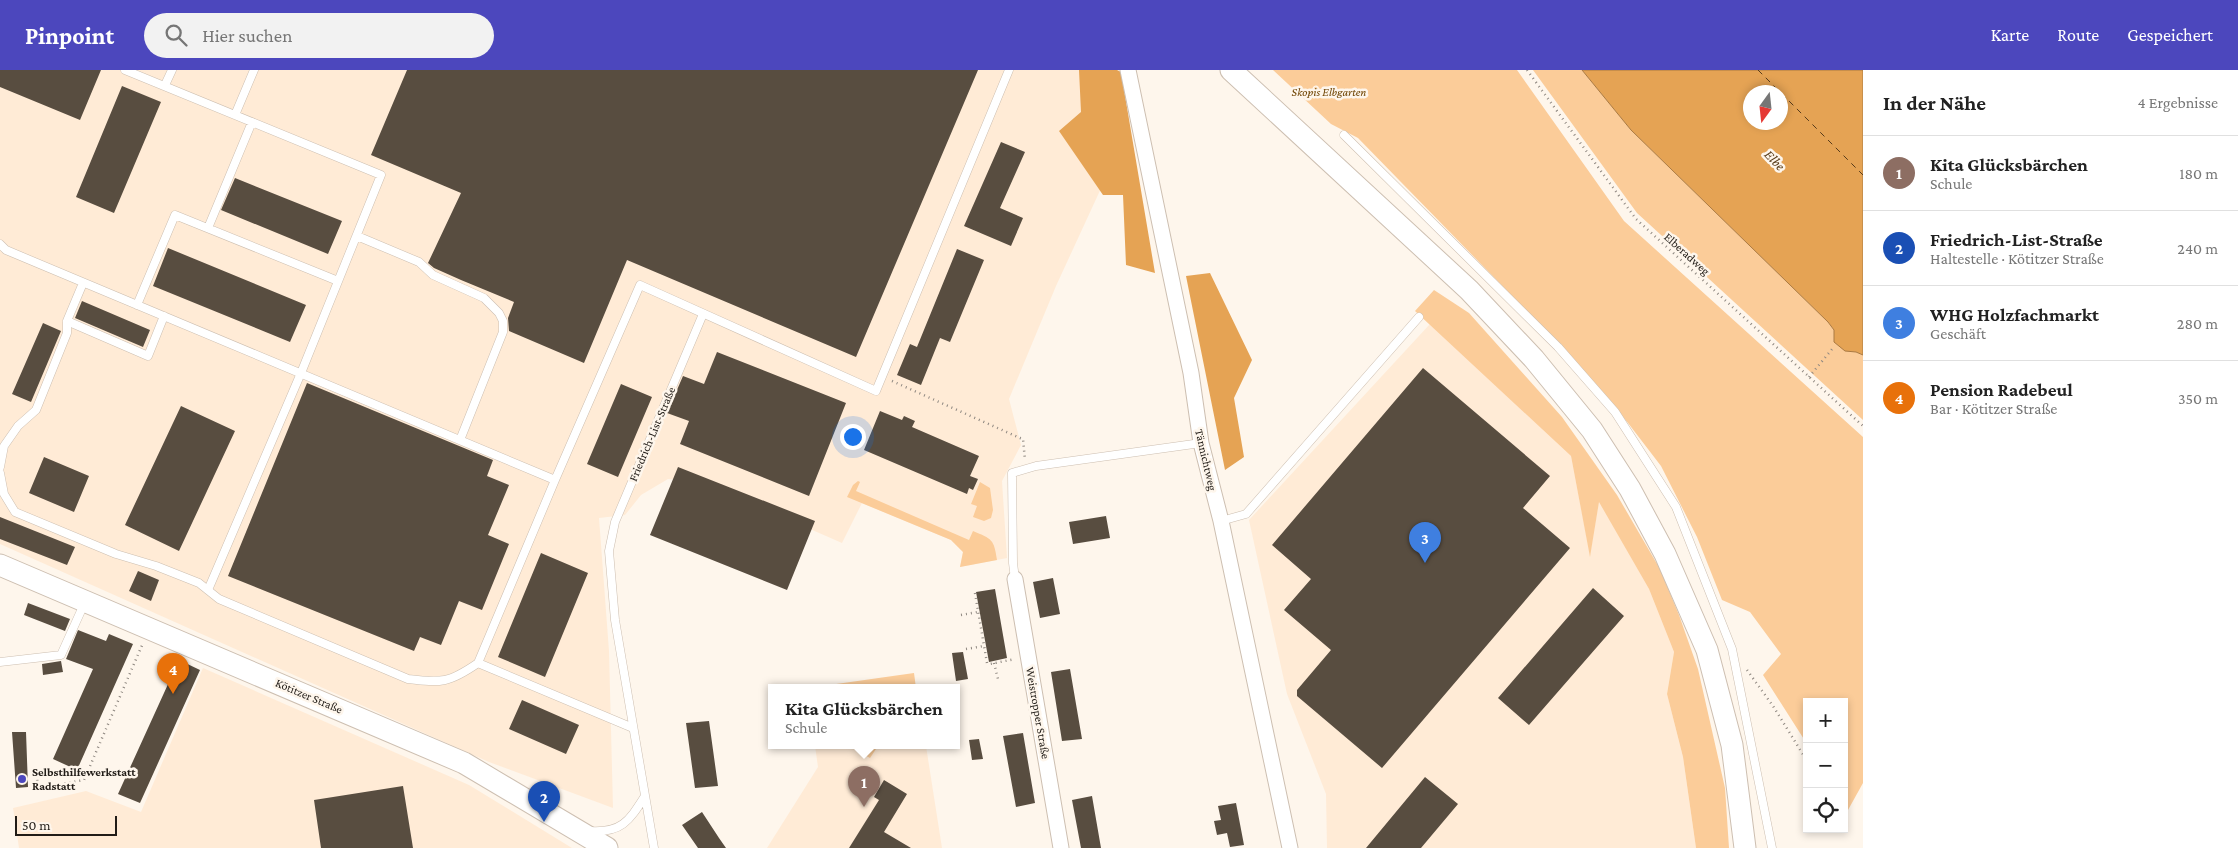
<!DOCTYPE html>
<html lang="de">
<head>
<meta charset="utf-8">
<style>
  body { margin:0; font-family:"Crimson Pro",serif; background:#f2f2f2; color:#222 }
  .controls { position:absolute; right:15px; bottom:15px; display:grid; overflow:hidden; border-radius:0px; box-shadow:0 2px 8px #0003 }
  .controls button { width:45px; height:45px; display:grid; place-items:center; padding:0; border:0; border-bottom:1px solid #e0e0e0; background:#fff; color:#222; font:25px sans-serif }
  .compass { position:absolute; left:1743px; top:15px; width:45px; height:45px; border-radius:50%; background:#fff; box-shadow:0 2px 8px #0003; rotate:195deg }
  .scale { position:absolute; left:15px; bottom:12px; width:102px; box-sizing:border-box; padding-left:5px; border:2px solid #211c17; border-top:0; font-size:14px; line-height:18px; white-space:nowrap; color:#211c17; -webkit-text-stroke:4px #fef6ec; paint-order:stroke }
  .you { position:absolute; left:852px; top:366px; width:18px; height:18px; margin:-12px; border:4px solid #fff; border-radius:50%; background:#1a73e8; box-shadow:0 0 0 8px #1a73e833 }
  .badge { display:grid; place-items:center; width:32px; height:32px; border-radius:50%; background:#4c47bd; color:#fff; font-size:16px; font-weight:700 }
  .pin { position:absolute; translate:-50% -41px; filter:drop-shadow(0 1px 2px #0008) }
  .pin::after { content:''; position:absolute; top:26px; width:18px; height:15px; background:inherit; clip-path:polygon(0 0,100% 0,50% 100%) }
  .popup { position:absolute; left:768px; top:614px; width:192px; height:65px; box-sizing:border-box; display:grid; place-content:center; border-radius:0px; background:#fff; filter:drop-shadow(0 1px 4px #0005); font-size:16px; white-space:nowrap; color:#767676 }
  .popup b { font-size:19px; color:#222 }
  .popup::after { content:''; position:absolute; left:50%; top:100%; margin-left:-10px; border:10px solid transparent; border-top-color:#fff }
  .list { margin:0; padding:0; list-style:none }
  h2 { display:flex; justify-content:space-between; align-items:center; height:65px; margin:0; padding:0 20px; font-size:21px }
  h2 small { font-size:16px; font-weight:400; color:#767676 }
  .list li { display:grid; grid-template-columns:32px 1fr auto; gap:15px; align-items:center; box-sizing:border-box; height:75px; padding:0 20px; border-top:1px solid #e0e0e0 }
  .list b { display:block; font-size:19px; white-space:nowrap }
  .list p { margin:0; font-size:16px; white-space:nowrap; color:#767676 }
  .list em { font-size:16px; font-style:normal; color:#767676 }
  .icon { flex:none; width:28px; height:28px; fill:none; stroke:currentColor; stroke-width:2; stroke-linecap:round; stroke-linejoin:round }
  .map { position:relative; flex:none; width:1863px; height:778px; overflow:hidden }
  header { display:flex; align-items:center; gap:30px; box-sizing:border-box; height:70px; padding:0 25px; background:#4c47bd; color:#fff }
  header strong { font-size:24px }
  nav { display:flex; gap:28px; margin-inline-start:auto; font-size:18px }
  .search { width:350px; height:45px; background:#f2f2f2; display:flex; align-items:center; gap:12px; box-sizing:border-box; padding:0 18px; border-radius:28px; color:#767676; font-size:19px }
  main { display:flex }
  aside { flex:1; background:#fff }
  .map>svg:first-child { display:block }
  .built { fill:#ffebd6 }
  .green { fill:#fbcc99 }
  .forest { fill:#e5a354 }
  .water { fill:#e5a354; stroke:#aa7a42; fill-rule:evenodd }
  .lines { fill:none; stroke-linecap:round; stroke-linejoin:round }
  .ferry { stroke:#583c1b; stroke-width:1; stroke-dasharray:6 5; stroke-linecap:butt }
  .building { fill:#584d40 }
  .lane-casing { stroke:#cdbfb1; stroke-width:9 }
  .street-casing { stroke:#cdbfb1; stroke-width:17 }
  .secondary-casing { stroke:#cdbfb1; stroke-width:23 }
  .path { stroke:#8f8881; stroke-width:2.5; stroke-dasharray:1 4; stroke-linecap:butt }
  .lane { stroke:#fff; stroke-width:8 }
  .street { stroke:#fff; stroke-width:15 }
  .secondary { stroke:#fff; stroke-width:21 }
  .poi-dot { fill:#4c47bd; stroke:#fef6ec; stroke-width:2 }
  .labels { text-anchor:middle; stroke-width:5; stroke-linejoin:round; paint-order:stroke }
  .park-label { font-size:12px; font-style:italic; fill:#6e4301; stroke:#fef6ec }
  .street-label { font-size:12px; fill:#211c17; stroke:#fef6ec }
  .poi-label { font-size:12px; font-weight:bold; fill:#211c17; stroke:#fef6ec; text-anchor:start }
  .water-label { font-size:14px; font-style:italic; fill:#583c1b; stroke:#fef6ec }
</style>
</head>
<body>
<header>
<strong>Pinpoint</strong>
<div class="search"><svg class="icon" aria-label="search" viewBox="0 0 24 24"><circle cx="10" cy="10" r="6"/><path d="M15 15l6 6"/></svg>Hier suchen</div>
<nav><a>Karte</a><a>Route</a><a>Gespeichert</a></nav>
</header>
<main>
<div class="map">
<svg width="1863" height="778" viewBox="0 0 1863 778">
  <rect width="100%" height="100%" fill="#fef6ec"/>
  <path class="built" d="M0,0H1096L1115,88L1056,216L1009,329L1021,375L1002,411L1007,488L960,497L963,482L951,470L862,433L842,473L705,413L668,409L641,425L625,445L599,448L609,581L613,738L489,692L0,474Z
    M1430,254L1571,386L1590,485L1599,431L1649,519L1674,582L1667,624L1683,687L1696,778H1327L1326,724L1287,624L1249,450Z
    M203,598L469,715L572,778H19L13,738L86,721L141,742Z
    M815,676H926L942,778H767L818,697Z"/>
  <path class="green" d="M1273,0H1517L1624,151L1863,367V713L1848,740L1844,734V632H1807V674L1763,605L1781,584L1750,542L1722,530L1697,467L1661,396L1628,353L1560,275L1358,68L1331,54Z
    M1533,0H1582L1631,60L1828,252L1834,260V267L1851,280L1863,285V350L1637,143Z
    M1434,220L1469,243L1562,347L1617,425L1660,499L1679,545L1698,599L1725,718L1729,778H1696L1683,687L1667,624L1674,582L1649,519L1599,432L1590,487L1571,386L1415,241Z
    M858,411L860,412L856,421L969,470L973,461C992,469 994,469 997,490L960,497L963,482L951,470L847,427L853,415Z
    M980,412L990,418L993,440L991,448L984,451L973,447L977,436L971,434Z
    M914,603L916,618H808Z
    M853,676H878L870,688L852,678Z"/>
  <path class="forest" d="M1079,0H1117L1121,2L1155,203L1126,195L1123,125H1103L1059,61L1081,42Z
    M1210,203L1252,290L1234,328L1244,387L1225,400L1186,206Z"/>
  <path class="water" d="M1582,0H1863V285L1856,282L1845,281L1834,272V260L1828,252L1631,60ZM1750,22H1780V52H1750Z"/>
  <g class="lines">
    <path class="ferry" d="M1758,0L1863,105"/>
  </g>
  <path class="building" d="M0,0H101L80,50L0,17Z
    M407,0H978L856,287L627,190L584,293L509,261L508,248L514,232L461,210L434,198L428,193L461,123L371,85Z
    M122,16L161,32L114,143L76,127Z
    M1001,72L1025,82L1000,138L1023,148L1011,176L964,156Z
    M235,108L342,151L328,184L221,140Z
    M168,178L306,235L290,272L153,216Z
    M957,179L984,190L950,272L940,268L921,315L897,305L910,274L917,277Z
    M82,231L150,260L143,277L75,248Z
    M43,253L61,261L31,332L12,324Z
    M717,282L846,333L809,426L680,374L689,351L667,343L683,306L704,314Z
    M1423,298L1550,406L1523,438L1570,478L1382,698L1297,626V620L1331,580L1284,540L1311,509L1272,475Z
    M307,313L493,390L487,406L509,415L488,465L509,474L482,540L459,531L441,575L420,567L414,581L228,506Z
    M621,314L652,327L618,407L587,394Z
    M181,336L235,361L179,481L125,455Z
    M880,341L902,350L904,346L915,351L912,357L979,386L970,406L978,409L973,420L969,418L967,424L864,380Z
    M44,387L89,406L74,442L29,423Z
    M678,397L815,451L787,520L650,465Z
    M1106,446L1110,468L1073,474L1069,452Z
    M0,447L75,477L67,495L0,469Z
    M541,483L588,503L545,607L498,587Z
    M138,501L159,510L151,531L129,521Z
    M1053,508L1060,544L1040,548L1033,512Z
    M1593,518L1624,546L1529,655L1498,628Z
    M995,519L1007,588L989,592L976,522Z
    M28,533L70,549L65,561L24,545Z
    M78,560L106,571L109,564L133,574L77,700L53,689L93,599L66,589Z
    M963,582L968,609L956,611L952,583Z
    M179,590L200,600L140,733L118,724Z
    M61,591L63,602L43,605L42,594Z
    M1070,599L1082,669L1062,671L1051,602Z
    M522,630L579,655L566,684L509,659Z
    M709,651L718,716L695,718L686,653Z
    M12,662H26L28,717L16,718Z
    M1023,663L1035,733L1016,737L1003,666Z
    M979,669L983,689L972,690L969,670Z
    M1425,707L1458,734L1421,778H1366Z
    M884,710L907,724L884,762L911,778H849L879,730L874,727Z
    M403,716L413,778H321L314,730Z
    M1092,726L1101,778H1081L1072,730Z
    M1236,733L1244,775L1230,777L1227,763L1217,765L1214,751L1221,750L1218,736Z
    M702,742L719,768L726,778H698L682,755Z"/>
  <g class="lines">
    <g class="lane-casing">
      <path id="lane" d="M125,0L381,105L301,303L208,520
        M165,15L172,0
        M235,45L254,0
        M1344,65L1558,277L1615,342L1676,437L1732,579L1772,778
        M208,158L252,52
        M357,166L419,192L433,205L484,228L499,243L503,251V262L460,370
        M0,174L6,180L555,410L640,215L876,321L1009,0
        M137,235L175,145L338,211
        M67,251L148,286L164,246
        M0,397L4,376L18,356L36,340L67,263V251L83,213
        M0,403L4,424L15,442L116,484L156,496L199,513L219,529L408,609C442,613 449,613 478,593
        M555,410L478,593L633,658
        M1221,451L1246,444L1419,247
        M1015,509L1013,493L1012,403L1036,396L1201,373
        M0,592L61,585L85,532
        M590,761C622,763 629,751 645,726
        M654,778L615,550L609,481L615,452L703,244"/>
    </g>
    <g class="street-casing">
      <path id="street" d="M1128,0L1191,303L1201,373L1221,451L1290,778
        M1015,509L1061,778"/>
    </g>
    <g class="secondary-casing">
      <path id="secondary" d="M1231,0L1469,220L1534,289L1592,360L1630,419L1665,484L1707,580L1732,675L1745,778
        M0,495L464,693L607,778"/>
    </g>
    <path class="path" d="M1527,0L1636,149L1863,356
      M1809,307L1833,278
      M892,311L1020,368L1023,369L1025,390
      M975,523L987,593L990,594L1015,589
      M961,545L978,542
      M966,579L984,576
      M994,593L998,609
      M1747,600L1773,636L1807,691
      M36,700L38,718L84,710L143,573"/>
    <use href="#lane" class="lane"/>
    <use href="#street" class="street"/>
    <use href="#secondary" class="secondary"/>
  </g>
  <circle class="poi-dot" cx="22" cy="709" r="5"/>
  <g class="labels">
    <g class="park-label">
      <text x="1329" y="26">Skopis Elbgarten</text>
    </g>
    <g class="street-label">
      <text transform="translate(1687 184) rotate(42)" y="4">Elberadweg</text>
      <text transform="translate(652 364) rotate(-67)" y="4">Friedrich-List-Straße</text>
      <text transform="translate(1206 390) rotate(77)" y="4">Tännichtweg</text>
      <text transform="translate(309 626) rotate(23)" y="4">Kötitzer Straße</text>
      <text transform="translate(1038 643) rotate(80)" y="4">Weistropper Straße</text>
    </g>
    <g class="poi-label">
      <text x="32" y="706">Selbsthilfewerkstatt<tspan x="32" dy="14">Radstatt</tspan></text>
    </g>
    <g class="water-label">
      <text transform="translate(1775 90) rotate(46)" y="5">Elbe</text>
    </g>
  </g>
</svg>
<div class="controls">
<button>+</button>
<button>−</button>
<button><svg class="icon" aria-label="locate" viewBox="0 0 24 24"><circle cx="12" cy="12" r="6"/><path d="M12 2v4M12 18v4M2 12h4M18 12h4"/></svg></button>
</div>
<svg class="compass" viewBox="-18 -18 36 36"><path d="M0-13l5 13h-10z" fill="#e53935"/><path d="M0 13l5-13h-10z" fill="#767676"/></svg>
<div class="scale">50 m</div>
<div class="you"></div>
<div class="pin badge" style="left:864px;top:737px;background:#8d6e63">1</div>
<div class="popup"><b>Kita Glücksbärchen</b>Schule</div>
<div class="pin badge" style="left:544px;top:752px;background:#1a4fb4">2</div>
<div class="pin badge" style="left:1425px;top:493px;background:#3f7fe0">3</div>
<div class="pin badge" style="left:173px;top:624px;background:#e8710a">4</div>
</div>
<aside>
<h2>In der Nähe<small>4 Ergebnisse</small></h2>
<ul class="list">
<li><span class="badge" style="background:#8d6e63">1</span><div><b>Kita Glücksbärchen</b><p>Schule</p></div><em>180 m</em></li>
<li><span class="badge" style="background:#1a4fb4">2</span><div><b>Friedrich-List-Straße</b><p>Haltestelle · Kötitzer Straße</p></div><em>240 m</em></li>
<li><span class="badge" style="background:#3f7fe0">3</span><div><b>WHG Holzfachmarkt</b><p>Geschäft</p></div><em>280 m</em></li>
<li><span class="badge" style="background:#e8710a">4</span><div><b>Pension Radebeul</b><p>Bar · Kötitzer Straße</p></div><em>350 m</em></li>
</ul>
</aside>
</main>
</body>
</html>
